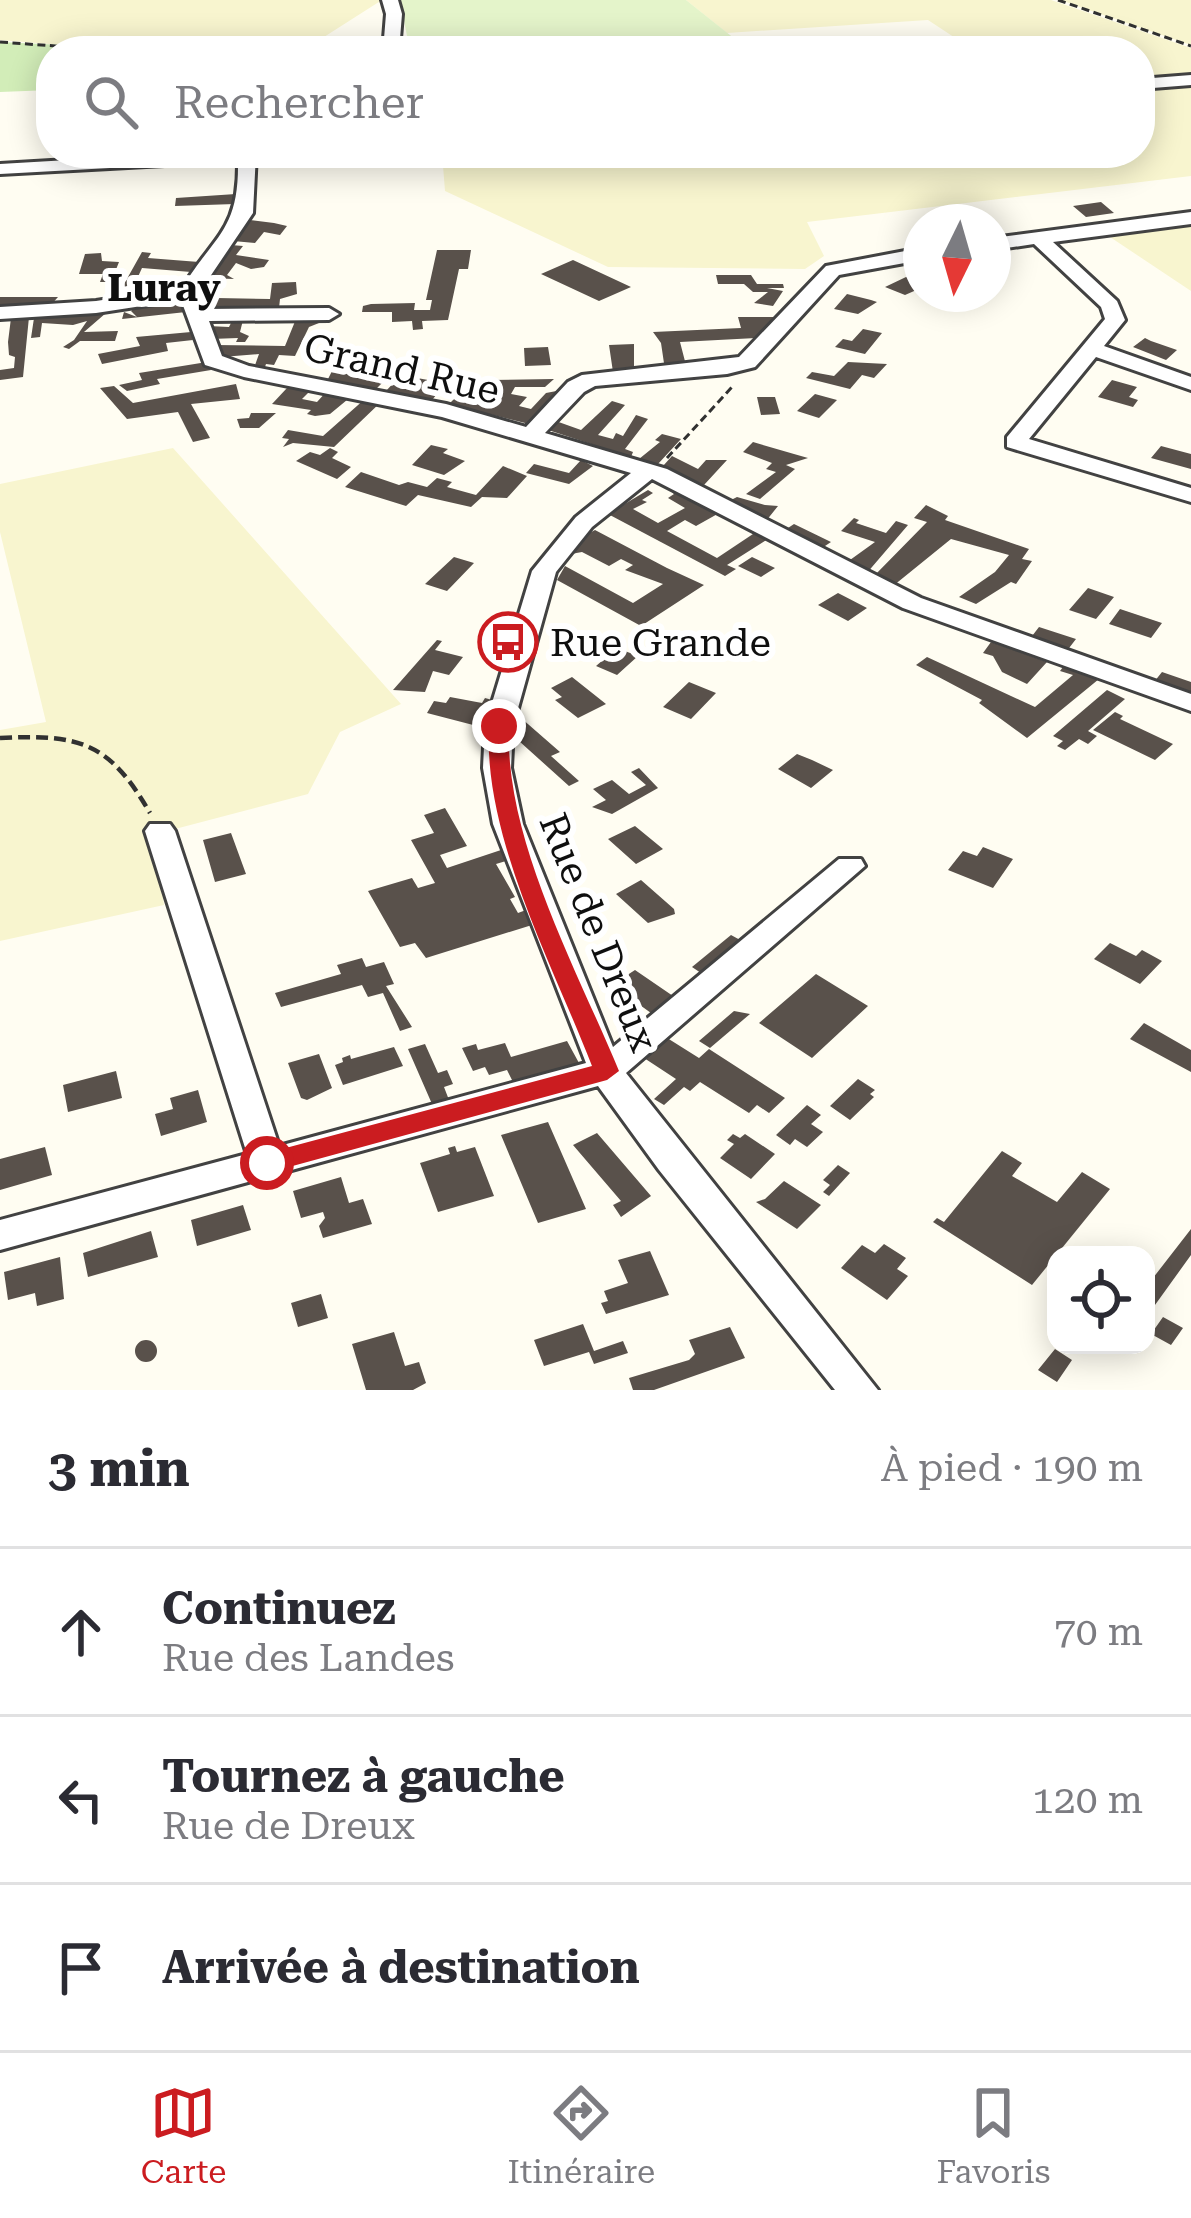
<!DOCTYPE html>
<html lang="fr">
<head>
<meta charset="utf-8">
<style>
  body { margin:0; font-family:"Roboto Serif",serif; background:#f2f2f3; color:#2b2b33 }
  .controls { position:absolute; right:36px; bottom:36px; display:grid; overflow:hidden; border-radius:24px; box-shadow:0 6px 30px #0003 }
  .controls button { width:108px; height:108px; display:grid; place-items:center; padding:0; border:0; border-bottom:3px solid #e1e1e2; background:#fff; color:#2b2b33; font:60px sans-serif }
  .compass { position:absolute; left:903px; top:204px; width:108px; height:108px; border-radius:50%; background:#fff; box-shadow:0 6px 30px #0003; rotate:185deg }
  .stop { position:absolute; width:36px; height:36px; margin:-27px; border:9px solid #cb1c20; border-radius:50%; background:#fff }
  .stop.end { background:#cb1c20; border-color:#fff; box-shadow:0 3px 12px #0008 }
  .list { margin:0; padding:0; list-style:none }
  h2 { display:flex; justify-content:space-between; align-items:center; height:156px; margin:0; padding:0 48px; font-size:51px }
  h2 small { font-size:39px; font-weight:400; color:#7c7c81 }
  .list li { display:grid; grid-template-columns:78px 1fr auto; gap:36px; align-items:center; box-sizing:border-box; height:168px; padding:0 48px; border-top:3px solid #e1e1e2 }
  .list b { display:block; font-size:45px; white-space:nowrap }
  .list p { margin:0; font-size:39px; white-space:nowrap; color:#7c7c81 }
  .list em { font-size:39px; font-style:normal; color:#7c7c81 }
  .icon { flex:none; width:66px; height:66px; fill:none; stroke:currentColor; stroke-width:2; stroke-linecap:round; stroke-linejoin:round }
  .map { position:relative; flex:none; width:1191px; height:1390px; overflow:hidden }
  .search { position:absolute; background:#fff; box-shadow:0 6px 30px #0003; left:36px; right:36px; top:36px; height:132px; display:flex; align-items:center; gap:30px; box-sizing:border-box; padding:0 42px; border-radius:48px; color:#7c7c81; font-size:45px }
  .sheet { height:660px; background:#fff }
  nav { display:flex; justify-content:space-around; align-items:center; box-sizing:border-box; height:168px; border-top:3px solid #e1e1e2; background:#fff; font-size:33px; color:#7c7c81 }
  nav a { display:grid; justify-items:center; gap:6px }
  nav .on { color:#cb1c20 }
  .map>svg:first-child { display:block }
  .farmland { fill:#f8f5cf }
  .green { fill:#d2edb8 }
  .pitch { fill:#e4f4ca }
  .building { fill:#59514b }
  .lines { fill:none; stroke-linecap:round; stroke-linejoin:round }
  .minor-casing { stroke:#424242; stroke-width:6 }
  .path-far1 { stroke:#313131; stroke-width:3; stroke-dasharray:8 4.5; stroke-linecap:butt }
  .path { stroke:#313131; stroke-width:4.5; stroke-dasharray:12 6; stroke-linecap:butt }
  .minor { fill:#fff; fill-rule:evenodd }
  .route { fill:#cb1c20 }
  .labels { text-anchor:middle; stroke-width:12; stroke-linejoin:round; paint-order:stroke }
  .far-quarter-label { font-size:39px; font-weight:bold; fill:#0f0f0f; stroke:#fff }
  .street-label { font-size:39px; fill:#0f0f0f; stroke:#fff }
  .poi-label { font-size:39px; fill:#0f0f0f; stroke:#fff; text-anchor:start }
</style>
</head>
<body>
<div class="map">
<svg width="1191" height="1390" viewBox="0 0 1191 1390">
  <rect width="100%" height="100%" fill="#fffdf2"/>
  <path class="farmland" d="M0,0H382L302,51H136L0,40Z
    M686,0H1051L1191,48V77L1140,81V51H975L928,20L727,33Z
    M1061,0H1191V45L1077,6Z
    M1191,84V176L807,222L824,256L805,269L608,267L445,191L442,153H1140V87Z
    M1191,223V291L1107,235Z
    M173,448L401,704L340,732L308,794L156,834L164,905L0,941V730L46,722L0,532V484Z"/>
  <path class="green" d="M0,42L84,46L83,51H51V90L0,92Z"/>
  <path class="pitch" d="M400,0H686L750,51L431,50L420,36H407Z"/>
  <path class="building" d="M236,194L235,204L175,206L176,198Z
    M1101,202L1114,213L1086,217L1073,206Z
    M250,220L274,223L287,226L280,235L264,232L255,243L233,241Z
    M231,245L243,246L236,255L269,260L264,267L251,269L236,263L227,275L234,279L205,278Z
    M437,250H471L468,269H459L448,320L422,321L423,329L413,330L412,321L392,322V312H362L363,306L371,304L415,303L414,310H430L432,300H426Z
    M142,252L151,253L148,258L199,262L191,272L142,268L131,292H152L131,299V292L119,293Z
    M101,253L102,261L119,262L111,282H100L103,274H79L85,254Z
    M573,260L631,287L599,301L541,274Z
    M716,275H751L757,284H783L784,288H767L783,291L773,306L754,303L768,292H753L744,284H718Z
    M906,277L921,283V288L905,295L885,287Z
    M272,283L296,282L297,294L280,299L279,308L205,309L202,300L216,298L270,299Z
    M847,294L871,300L877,302L858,314L834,309Z
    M0,297H58L50,306H0Z
    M182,300L186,312L122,319L124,312L137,317L131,311L138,306Z
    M106,313L84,332L118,331L115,341H80L69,349L63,347L74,340L87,321L73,325L42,323L40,337L31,338L34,318Z
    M29,317L23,377L0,380V370L14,368L15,357L9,355L8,342L11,318Z
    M738,317H775L756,338L680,342L687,369L665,370L661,343L653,332L741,328Z
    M233,319L243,320L240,332L249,336L245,342H236L238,338L211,339L208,326L229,327Z
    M296,319L324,321L309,327L295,356L279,355L274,365L266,364L264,370L254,368L259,354L222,357L215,345L285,346Z
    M863,329L882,333L865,354L835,347L843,339L852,341Z
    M191,332L193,340L166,343L168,351L102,364L98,354L140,346L136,337Z
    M1145,338L1151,341L1177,350L1166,360L1133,347Z
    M634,344V371L613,372L609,345Z
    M548,347L551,365L525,366L524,348Z
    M207,362L211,370L157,379L160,384L127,391L119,385L142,380L139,373Z
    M848,362L887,364L874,378L862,375L850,389L806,378L812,372L834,376Z
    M332,371L362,376L366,372L390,375L376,389L327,381Z
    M401,375L428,380L426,383L447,382L432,400L385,392Z
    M554,379L545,387H515L511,394L527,397L519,406L531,409L546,393L567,389L533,425L449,404L456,397L477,402L490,380Z
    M1112,380L1137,387L1129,397L1138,400L1133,407L1098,397Z
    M236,384L240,399L191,404L210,438L193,442L178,412L127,419L100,388L114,386L133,403Z
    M287,388L310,391L302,399L317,402L327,391L353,395L330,414L315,416L307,414L311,410L272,404Z
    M815,394L837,400L819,418L797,411Z
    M757,397H775L780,414L761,415Z
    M366,398L382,401L334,447L293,443L283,447L289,439L282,438L288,430L323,436Z
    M612,401L625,405L598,435L613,439L616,433L623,436L636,415L648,419L625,449L633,452L631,457L545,429L553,420L581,430Z
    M251,413H276L259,428H240L237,419L249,418Z
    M662,434L681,439L658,464L639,459L660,442L655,440Z
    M753,442L794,454L808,458L786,465L795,469L760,499L746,494L776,472L766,469L772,463L743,452Z
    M431,445L448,449L443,453L465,461L444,475L412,465Z
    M1161,446L1191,454V469L1151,458Z
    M330,448L338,452L332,458L351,467L337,479L296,461L310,452L320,455Z
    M672,456L698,469L706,460H727L704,485L663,466Z
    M581,460L593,466L569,484L526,473L534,464L569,473Z
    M503,466L527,476L507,498L482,497L471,507L418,495L406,506L345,487L361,472L399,485L408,482L427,487L437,478L452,482L447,487L476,495Z
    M675,486L721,512L696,526L685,520L667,531L717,558L756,532L768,539L727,565L736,569L725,576L608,514L648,490L653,493L642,500L647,502L633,509L658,523L685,508L668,498L674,494L669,489Z
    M737,497L765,505L778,506L766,521L727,502Z
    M926,505L948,516L945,520L1029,549L1022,559L1032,561L1016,584L1011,582L976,604L959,597L995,572L1009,555L951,539L893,586L873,577L927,522L914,518Z
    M854,518L859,520L856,523L886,533L896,521L908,525L866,574L850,560L875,542L841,531Z
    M794,524L831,542L819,550L782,532Z
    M595,530L667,568L704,585L641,626L557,580L565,566L633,603L663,584L625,570L633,565L621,559L609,566L582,552L571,554L582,537Z
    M454,557L474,563L447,591L425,584Z
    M752,557L775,568L761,577L738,566Z
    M1088,588L1114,597L1096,619L1069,610Z
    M838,593L867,608L848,621L818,605Z
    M1120,609L1162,623L1151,638L1109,624Z
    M1039,627L1076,639L1066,652L1029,640Z
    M437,640L442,641L435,650L463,657L449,675L433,671L425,692L393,690Z
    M991,642L1014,650L1047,662L1027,684L1002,672L993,656L983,653Z
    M617,648L638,656L617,675L596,666Z
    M927,657L1035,707L1073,675L1060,671L1063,667L1099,679L1027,738L979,703L982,700L916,665Z
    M1162,672L1191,682V695L1154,682Z
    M572,677L606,704L578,718L555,700L562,697L551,688Z
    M689,682L716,693L691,719L663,707Z
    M1107,690L1125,699L1088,731L1097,736L1088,744L1079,739L1065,750L1057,746L1063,741L1053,736Z
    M450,697L482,703L485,698L492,700L477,726L427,713L434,701L446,703Z
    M513,711L560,752L551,756L579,781L569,786L509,732Z
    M1115,712L1123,716L1120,719L1173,744L1155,760L1093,730Z
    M797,754L812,760L833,770L811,788L778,769Z
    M639,768L658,788L612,814L592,807L606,800L593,789L612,780L629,794L646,785L631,772Z
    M445,808L467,846L440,855L447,868L501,850L506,861L496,864L515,897L510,899L518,913L526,910L532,925L426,958L415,943L400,947L368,891L412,878L418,888L435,883L411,840L434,833L424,815Z
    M635,826L663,849L636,864L608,839Z
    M231,833L246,874L215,882L203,840Z
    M983,847L1013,859L993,888L948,870L963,851L977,856Z
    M641,880L674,909L675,914L648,923L616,894Z
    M731,935L742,941L701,973L692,967Z
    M1110,943L1136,956L1142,950L1162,961L1140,984L1094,959Z
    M362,958L366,967L384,962L394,984L386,986L412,1027L400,1031L383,993L368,997L362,985L281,1007L275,993L341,974L337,965Z
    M635,970L673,996L651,1013L612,985Z
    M816,974L868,1006L812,1058L759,1023Z
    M734,1011L750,1014L710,1048L699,1041Z
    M1144,1023L1191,1050V1072L1130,1039Z
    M664,1036L699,1058L709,1049L785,1098L769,1113L757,1105L749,1113L700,1082L690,1091L684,1087L664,1105L654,1099L676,1079L641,1056Z
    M567,1041L579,1063L513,1082L507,1070L489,1075L485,1067L473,1071L462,1048L476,1044L478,1050L505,1043L511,1057Z
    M425,1044L438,1073L447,1070L453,1084L444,1087L449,1100L432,1104L408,1049Z
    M394,1047L403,1066L343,1085L335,1065L343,1062L342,1058L350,1055L351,1059Z
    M319,1054L332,1088L307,1100L301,1098L288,1063Z
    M116,1071L122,1098L68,1112L63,1085Z
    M858,1079L875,1090L870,1094L874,1097L850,1120L830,1106Z
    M198,1090L207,1122L161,1136L155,1114L173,1109L170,1098Z
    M807,1105L821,1115L811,1124L823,1132L807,1147L795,1139L790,1145L776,1135Z
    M548,1122L586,1209L538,1223L501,1135Z
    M597,1133L651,1196L621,1217L613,1205L621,1201L573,1145Z
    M733,1134L740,1138L745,1134L775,1154L751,1179L720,1158L734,1144L727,1140Z
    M455,1146L457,1152L475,1147L494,1196L438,1212L420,1163L450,1154L448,1148Z
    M45,1147L52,1175L0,1190V1159Z
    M1002,1151L1022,1163L1012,1176L1057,1202L1082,1172L1110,1189L1032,1285L933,1222L937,1218L944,1222Z
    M838,1165L850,1173L829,1196L823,1192L830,1185L823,1180Z
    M341,1177L349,1203L363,1199L372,1224L323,1238L319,1226L325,1218L323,1212L301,1218L293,1191Z
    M784,1181L821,1205L797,1229L756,1202L765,1199Z
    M243,1205L251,1230L197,1246L191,1220Z
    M1191,1229V1255L1155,1305L1146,1299V1287Z
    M151,1231L158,1257L88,1277L83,1253Z
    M884,1244L906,1258L897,1269L908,1276L887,1300L841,1268L862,1245L875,1253Z
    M650,1251L669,1295L606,1314L601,1303L608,1301L604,1291L628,1283L618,1260Z
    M60,1257L64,1299L37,1306L35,1293L8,1300L4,1272Z
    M321,1294L328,1318L298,1327L291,1303Z
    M1163,1317L1183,1328L1171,1345L1151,1334Z
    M583,1324L594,1351L623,1341L628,1353L594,1364L589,1352L544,1366L534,1340Z
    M730,1327L745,1358L654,1390H633L629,1378L689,1360L695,1354L689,1340Z
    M394,1332L405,1366L419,1362L426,1383L413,1390H366L352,1344Z
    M135 1351a11 11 0 1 1 22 0a11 11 0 1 1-22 0Z
    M1055,1349L1072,1360L1057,1382L1038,1370Z"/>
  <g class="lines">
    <g class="minor-casing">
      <path id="minor" d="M382,0H398L402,14L399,51H383L386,14Z
        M1191,75V85L1140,89V79Z
        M187,153H256L253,213L199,293L205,309L329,308L339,314L329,320L209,321L222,356L249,366L446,404L526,427L568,382L582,375L739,357L826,266L921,248V260L839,275L755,367L727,374L595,386L584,392L545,433L667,469L921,598L1191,694V711L903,608L652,479L592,527L556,572L513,726L511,768L523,824L613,1047L839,859H861L865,866L626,1073L878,1390H835L659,1170L598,1086L0,1250V1220L247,1154L145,831L150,824H170L175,831L279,1146L586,1063L493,824L483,768L485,726L532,571L576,517L631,473L442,417L244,377L205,365L181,300L96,313L0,319V307L96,301L182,288C215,234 239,231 238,161L0,174V164Z
        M1191,212V224L1053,242L1117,301L1125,320L1104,346L1191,377V390L1096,357L1029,439L1191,488V502L1007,447V437L1105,319L1101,307L1034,244L993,250V238Z"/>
    </g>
    <path class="path-far1" d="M1058,0L1191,46
      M0,42L124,51
      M667,458L732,387"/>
    <path class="path" d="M0,738C80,734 109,742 150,813"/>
    <use href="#minor" class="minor"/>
  </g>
  <path class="route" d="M499,720L509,726C504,838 576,967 619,1071L607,1080L267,1173L258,1170L254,1163L267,1153L592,1066C552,963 483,836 489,726Z"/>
  <defs>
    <g id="bus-ring" transform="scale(3)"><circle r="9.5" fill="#fff" stroke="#cb1c20" stroke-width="1.5"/><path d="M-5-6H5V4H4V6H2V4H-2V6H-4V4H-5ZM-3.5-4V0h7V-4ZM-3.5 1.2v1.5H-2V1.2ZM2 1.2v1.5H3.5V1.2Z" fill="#cb1c20"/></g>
  </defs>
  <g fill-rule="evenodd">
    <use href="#bus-ring" x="508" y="642"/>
  </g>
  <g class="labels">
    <g class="far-quarter-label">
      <text x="164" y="301">Luray</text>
    </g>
    <g class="street-label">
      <text transform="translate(402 368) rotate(13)" y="14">Grand Rue</text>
      <text transform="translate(599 932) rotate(68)" y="14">Rue de Dreux</text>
    </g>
    <g class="poi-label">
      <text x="550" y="656">Rue Grande</text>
    </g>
  </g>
</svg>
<div class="controls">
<button><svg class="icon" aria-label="locate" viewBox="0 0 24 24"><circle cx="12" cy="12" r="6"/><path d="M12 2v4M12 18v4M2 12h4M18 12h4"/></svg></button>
</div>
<svg class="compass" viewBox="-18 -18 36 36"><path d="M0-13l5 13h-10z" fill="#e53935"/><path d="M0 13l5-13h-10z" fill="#7c7c81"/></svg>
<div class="stop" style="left:267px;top:1163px"></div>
<div class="stop end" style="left:499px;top:726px"></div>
<div class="search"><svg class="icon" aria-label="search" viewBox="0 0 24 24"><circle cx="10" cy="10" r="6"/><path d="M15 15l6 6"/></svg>Rechercher</div>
</div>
<section class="sheet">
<h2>3 min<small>À pied · 190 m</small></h2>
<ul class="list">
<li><svg class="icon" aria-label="ahead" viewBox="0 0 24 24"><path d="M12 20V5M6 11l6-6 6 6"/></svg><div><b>Continuez</b><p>Rue des Landes</p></div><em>70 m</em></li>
<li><svg class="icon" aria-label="left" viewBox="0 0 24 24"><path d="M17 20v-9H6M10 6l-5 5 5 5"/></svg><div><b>Tournez à gauche</b><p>Rue de Dreux</p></div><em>120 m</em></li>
<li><svg class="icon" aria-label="arrive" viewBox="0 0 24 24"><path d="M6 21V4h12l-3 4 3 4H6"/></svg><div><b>Arrivée à destination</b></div></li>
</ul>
</section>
<nav>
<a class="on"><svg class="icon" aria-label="map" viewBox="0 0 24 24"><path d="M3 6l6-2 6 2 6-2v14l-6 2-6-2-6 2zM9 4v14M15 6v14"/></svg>Carte</a>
<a><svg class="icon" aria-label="directions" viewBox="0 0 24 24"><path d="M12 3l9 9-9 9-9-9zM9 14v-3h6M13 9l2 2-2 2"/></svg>Itinéraire</a>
<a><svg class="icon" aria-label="saved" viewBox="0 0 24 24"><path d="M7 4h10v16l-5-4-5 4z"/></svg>Favoris</a>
</nav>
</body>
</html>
